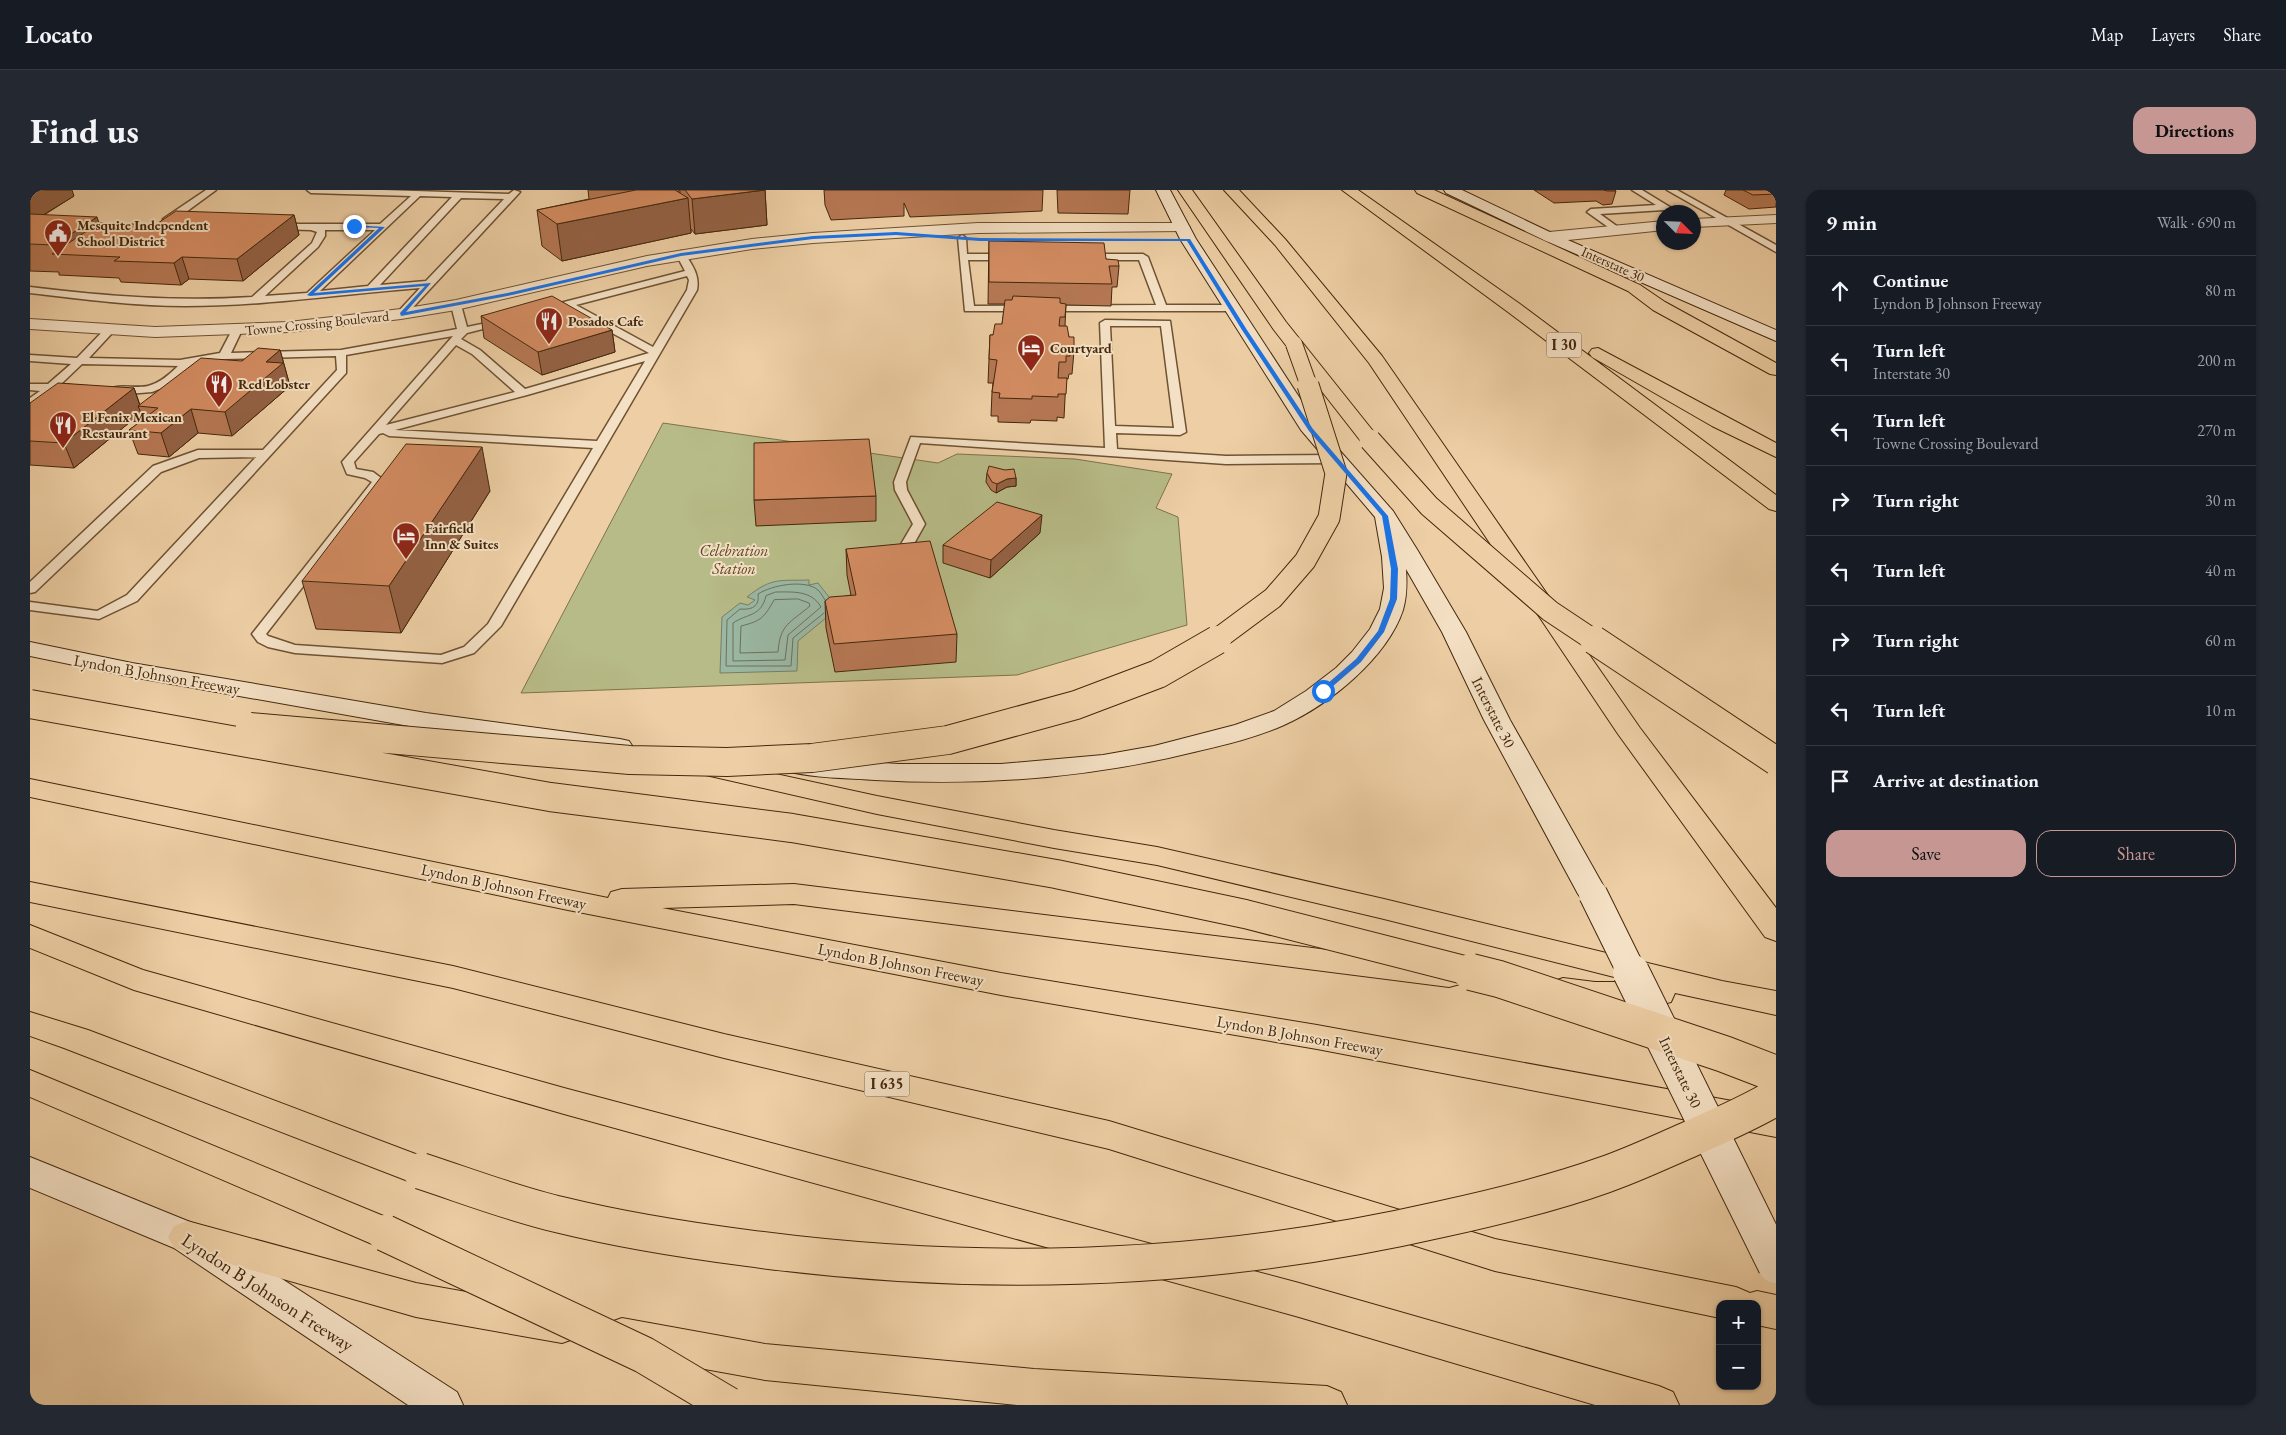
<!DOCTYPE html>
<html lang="en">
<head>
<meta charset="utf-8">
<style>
  body { margin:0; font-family:"EB Garamond",serif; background:#242831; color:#f1f3f6 }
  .controls { position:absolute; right:15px; bottom:15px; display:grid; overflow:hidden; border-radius:10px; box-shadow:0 1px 4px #0004 }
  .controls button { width:45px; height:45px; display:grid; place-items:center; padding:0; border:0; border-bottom:1px solid #363941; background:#171b24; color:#f1f3f6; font:25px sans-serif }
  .compass { position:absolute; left:1626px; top:15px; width:45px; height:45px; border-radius:50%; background:#171b24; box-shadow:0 1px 4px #0004; rotate:114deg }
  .stop { position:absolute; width:15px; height:15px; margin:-11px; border:4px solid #1a73e8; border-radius:50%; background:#fff }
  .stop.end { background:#1a73e8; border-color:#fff; box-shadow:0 1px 5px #0008 }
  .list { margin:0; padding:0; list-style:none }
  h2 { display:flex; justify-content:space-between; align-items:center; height:65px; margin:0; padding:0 20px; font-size:21px }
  h2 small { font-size:16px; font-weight:400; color:#9ea1a6 }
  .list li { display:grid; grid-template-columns:32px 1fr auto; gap:15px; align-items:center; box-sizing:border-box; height:70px; padding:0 20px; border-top:1px solid #363941 }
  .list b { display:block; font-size:19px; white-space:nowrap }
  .list p { margin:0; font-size:16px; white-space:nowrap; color:#9ea1a6 }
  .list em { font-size:16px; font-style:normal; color:#9ea1a6 }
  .actions { display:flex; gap:10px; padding:15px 20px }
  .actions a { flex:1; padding:11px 0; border:1px solid #c59692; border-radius:15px; text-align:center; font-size:18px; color:#c59692 }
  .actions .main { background:#c59692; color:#111 }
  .icon { flex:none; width:28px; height:28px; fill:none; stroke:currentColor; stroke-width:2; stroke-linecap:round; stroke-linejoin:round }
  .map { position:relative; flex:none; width:1746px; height:1215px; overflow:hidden; border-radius:15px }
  header { display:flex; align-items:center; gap:30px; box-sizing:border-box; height:70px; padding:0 25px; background:#171b24; border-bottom:1px solid #363941 }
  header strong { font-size:24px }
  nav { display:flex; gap:28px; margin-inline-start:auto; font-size:18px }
  .intro { display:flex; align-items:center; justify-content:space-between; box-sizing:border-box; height:120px; padding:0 30px }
  h1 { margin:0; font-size:35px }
  .button { padding:12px 22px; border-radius:15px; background:#c59692; color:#111; font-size:18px; font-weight:700 }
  main { display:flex; gap:30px; padding:0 30px }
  aside { flex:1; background:#171b24; border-radius:15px; box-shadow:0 1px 4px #0004 }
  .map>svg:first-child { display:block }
  .green { fill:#b7bb87; stroke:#7e724a }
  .water { fill:#9ab7a3; stroke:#787e67 }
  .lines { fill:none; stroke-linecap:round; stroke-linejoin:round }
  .shore { stroke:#6f7058; stroke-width:1 }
  .service-casing { stroke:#6e5232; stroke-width:3 }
  .tertiary-casing { stroke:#6e5232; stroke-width:2 }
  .secondary-casing { stroke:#44280c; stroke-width:2 }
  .motorway-casing { stroke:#44280c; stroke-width:2 }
  .service { fill:#f4e0c4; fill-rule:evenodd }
  .tertiary { fill:#f4e0c4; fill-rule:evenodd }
  .secondary { fill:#f4e0c4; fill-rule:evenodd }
  .motorway { fill:#eecfa5; fill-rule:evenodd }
  .secondary-bridge-far1-casing { stroke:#44280c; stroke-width:30; stroke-linecap:butt }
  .secondary-bridge-casing { stroke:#44280c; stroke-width:38; stroke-linecap:butt }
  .motorway-bridge-far3-casing { stroke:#44280c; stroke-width:18; stroke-linecap:butt }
  .motorway-bridge-far2-casing { stroke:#44280c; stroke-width:23; stroke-linecap:butt }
  .motorway-bridge-far1-casing { stroke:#44280c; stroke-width:30; stroke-linecap:butt }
  .motorway-bridge-casing { stroke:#44280c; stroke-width:38; stroke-linecap:butt }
  .secondary-bridge-far1 { stroke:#f4e0c4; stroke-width:28 }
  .secondary-bridge { stroke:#f4e0c4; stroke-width:36 }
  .motorway-bridge-far3 { stroke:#eecfa5; stroke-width:16 }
  .motorway-bridge-far2 { stroke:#eecfa5; stroke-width:21 }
  .motorway-bridge-far1 { stroke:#eecfa5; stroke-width:28 }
  .motorway-bridge { stroke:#eecfa5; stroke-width:36 }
  .wall { fill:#b67854; stroke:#44280c }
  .shaded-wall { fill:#946245; stroke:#44280c }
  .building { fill:#d48c62; stroke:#44280c }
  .route { fill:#1a73e8 }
  .labels { text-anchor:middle; stroke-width:4; stroke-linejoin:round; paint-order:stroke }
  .far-poi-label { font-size:14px; font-weight:bold; fill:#44280c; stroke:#f4e0c4; text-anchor:start }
  .far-street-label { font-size:14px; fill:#44280c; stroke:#f4e0c4 }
  .shield { fill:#f4e0c4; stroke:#795f43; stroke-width:1 }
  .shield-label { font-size:15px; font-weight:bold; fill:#44280c }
  .park-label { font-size:16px; font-style:italic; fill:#5b4525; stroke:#f4e0c4 }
  .street-label { font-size:16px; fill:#44280c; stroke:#f4e0c4 }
  .near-street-label { font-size:19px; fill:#44280c; stroke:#f4e0c4 }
</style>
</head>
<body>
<header>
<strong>Locato</strong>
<nav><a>Map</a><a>Layers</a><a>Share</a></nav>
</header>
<div class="intro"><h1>Find us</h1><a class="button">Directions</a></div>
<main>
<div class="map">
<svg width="1746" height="1215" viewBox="0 0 1746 1215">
  <rect width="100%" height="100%" fill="#eecfa5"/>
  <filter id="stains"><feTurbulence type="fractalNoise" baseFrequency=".004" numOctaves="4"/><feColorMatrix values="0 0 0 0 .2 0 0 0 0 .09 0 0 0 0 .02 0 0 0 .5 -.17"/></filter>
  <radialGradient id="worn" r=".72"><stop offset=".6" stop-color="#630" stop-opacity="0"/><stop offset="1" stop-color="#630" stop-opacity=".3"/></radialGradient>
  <path class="green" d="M633,233L908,273L927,264L1045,269L1142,284L1126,318L1148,327L1157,435L987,485L491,503Z"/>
  <path class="water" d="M779,390V395L788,393L803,412L802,423L768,451L767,481L690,483L692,427L710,413L718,415L725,410L717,407C742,387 749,391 779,390Z"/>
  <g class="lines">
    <path class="shore" d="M746,402C763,402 781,400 791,417L758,445L755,470L703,471V433C718,423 731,427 736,406Z
      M768,409L779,413L780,416C760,433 750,434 748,462L710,463L711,436C731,431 734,428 744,410Z
      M794,423L763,448L761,476H696L697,430L710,419C721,420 730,417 728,404C742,395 775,389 788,400C791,403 793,407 795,410"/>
    <g class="service-casing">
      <path id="service" d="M176,0H186L141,33H133V29Z
        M277,0H353L479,4L484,0L490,2L375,126L371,127L366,124L390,98C312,104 234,116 155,116C103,116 52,109 0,103V97C74,106 147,112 222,107L282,53L287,42L281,40L245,39L241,36L242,34H350L381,6L281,3ZM390,6L422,7L338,96L290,101ZM431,8L474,9L396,91L350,95ZM295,40H345L277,103L235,106L288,57L295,46Z
        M1602,0H1612L1648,22H1639L1634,20L1570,24L1588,37V41L1585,42L1557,22L1561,19L1626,15Z
        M1637,0H1647L1746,55V62Z
        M932,45L936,48L937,64H981L986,67L981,70H938L944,116L1126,115L1109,70H1056L1051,67L1056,64H1113L1118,67L1136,115H1201L1206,118L1201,121H935L928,48Z
        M651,61L654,62C662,75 670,85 667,100L471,436L444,463L412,473L265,463L238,457L228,452L222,444L342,292L335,288L317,284L312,272L423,146L316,165V183L107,411L69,429L0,420V412L67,421L97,405L226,267L169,268L131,282L5,402L0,403V392L123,276L168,260H233L307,180L306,166L194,169L163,174L137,196L122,202L98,204L84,203L79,200C86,193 107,199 118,196C130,193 140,184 148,176L52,174L31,194L48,196L49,198L48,200L23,201L0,217V208L10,201L0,200V194H18L41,174L0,171V165L47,168L75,139L79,138L84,141L59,168L150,170L190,163L202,140L207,137L212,140L201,163L311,160L427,139L421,115L426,112L431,115L437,137L476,129V133L437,143L431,149L450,160L495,199L619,163L536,118L515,123L510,120L534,112L655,81L646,64ZM657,86L659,90L657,100L623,157L546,115ZM426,155L442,164L485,202L356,235ZM615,171L567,251L365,240L497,205ZM353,243L359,246L563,258L458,434L434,457L411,465L265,455L238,446L236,444L355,291L343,282L326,279L324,272L349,244Z
        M1075,130L1140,131L1156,242L1150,245L1086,243L1087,259L1196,266L1306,265L1312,269L1306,273L1196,274L890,253L876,292L877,300L895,334L881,359H871L870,356L883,334L865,300L864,292L881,247L1075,258L1070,133ZM1080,136H1131L1144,238L1085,236Z"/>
    </g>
    <g class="tertiary-casing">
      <path id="tertiary" d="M1746,25V33L1664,37V29Z
        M1634,31V40L1519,52L1514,50L1511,47L1514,44L1519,42Z
        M948,33H1153L1160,37L1153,41L948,43L783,53L722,59L617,76L426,120L371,129L259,142L125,147L0,139V129L125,137L259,132L371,119L426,110L617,66L722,49L783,43Z"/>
    </g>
    <g class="secondary-casing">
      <path id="secondary" d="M1126,0H1140L1166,49L1288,236L1363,321L1388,361L1436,442L1480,530L1578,704L1573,711L1563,714L1553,711L1548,704L1454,530L1412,442L1376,379C1377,393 1377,406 1373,420C1357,468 1299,515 1254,535C1225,548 1194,555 1164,562C1059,588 953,596 845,590C816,588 784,588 756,581L752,575L756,569L765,567L868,574H971L1073,565L1124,556L1205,535L1244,521L1276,501L1306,478L1322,462L1340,439L1350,419L1354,398L1352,367L1345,327L1271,240L1150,49Z
        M1414,0H1432L1524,44L1746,140V151L1514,50L1416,3Z
        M0,452L102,473L396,523L590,549L599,551L603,557L599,563L590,565L396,539L102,487L0,466Z
        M0,967L170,1036L427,1202L433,1215H378L144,1058L0,998Z"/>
    </g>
    <g class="motorway-casing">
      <path id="motorway" d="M1148,0H1162L1256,132L1347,246L1350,250L1347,254L1340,256L1333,254L1244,140Z
        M1194,0H1209L1255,49L1352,166L1610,538L1746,718V751L1735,747L1588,544L1339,173L1245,55Z
        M1312,0H1328L1490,114L1746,305V321L1739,319L1478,122Z
        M1385,0H1404L1610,95L1635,112L1746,173V185L1740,184L1623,120L1598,101L1387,3Z
        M1568,158L1746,253V267L1682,236L1562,167L1559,163L1562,159Z
        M676,569L847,606L1024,640L1127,657L1354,709L1692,791L1746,801V825L1645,803L1641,812C1612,821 1551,817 1522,808L1517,800L1522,792L1533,788L1565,792H1604L1354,729L1127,675L1024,658L847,624L667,583L663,577L667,571Z
        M0,589L578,708L581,702L592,699L764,694L1419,775L1430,778L1435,786L1430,794L1419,797L764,714L632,718L971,783L1287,835L1746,919V947L1287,859L971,805L538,720L0,607Z
        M0,692L423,776L694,844L1079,931L1465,1049L1706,1097L1720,1103L1727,1101L1746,1105V1139L1727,1135V1114H1690V1128L1465,1081L1079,959L694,868L423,798L0,712Z
        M0,735L113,780L534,898L1269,1093L1629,1196L1643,1202L1649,1215H1565L1269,1127L534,924L104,800L0,758Z
        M0,822L58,840L404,971L409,981L404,991L391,996L34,858L0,846Z
        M0,880L368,1032L374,1043L368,1054L355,1059L342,1054L0,907Z
        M157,1031L386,1093L532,1119L546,1124L552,1136L546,1148L532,1153L386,1127L144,1058L138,1047L144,1036Z
        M592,1128L735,1154L1004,1179L1297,1196L1311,1202L1317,1215H987L735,1190L592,1164L578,1159L572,1146L578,1133Z"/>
    </g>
    <use href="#service" class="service"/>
    <use href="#tertiary" class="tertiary"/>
    <use href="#secondary" class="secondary"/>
    <use href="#motorway" class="motorway"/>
    <g class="secondary-bridge-far1-casing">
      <path id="secondary-bridge-far1" d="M1563,704L1602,783"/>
    </g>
    <g class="secondary-bridge-casing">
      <path id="secondary-bridge" d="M1601,782L1746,1075"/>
    </g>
    <g class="motorway-bridge-far3-casing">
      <path id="motorway-bridge-far3" d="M1264,154L1279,196"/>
    </g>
    <g class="motorway-bridge-far2-casing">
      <path id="motorway-bridge-far2" d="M1340,250L1399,316L1520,421L1565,451
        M1185,451L1243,408L1275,371L1299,328L1306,283L1278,195"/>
    </g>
    <g class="motorway-bridge-far1-casing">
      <path id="motorway-bridge-far1" d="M1564,450L1746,571
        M0,514L520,607L762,638L1026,684L1215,724L1446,783
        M220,537L600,570L697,572L782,568L918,550L1046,515L1128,484L1187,450"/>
    </g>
    <g class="motorway-bridge-casing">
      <path id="motorway-bridge" d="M1441,782L1469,789L1694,864L1746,884
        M391,981C437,996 483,1014 531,1025C592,1040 655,1050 717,1058C952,1090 1181,1082 1412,1029C1467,1017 1521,1004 1574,985C1603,975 1630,962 1658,950C1688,936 1718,924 1746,907
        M355,1043L614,1165L698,1215"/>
    </g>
    <use href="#secondary-bridge-far1" class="secondary-bridge-far1"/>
    <use href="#secondary-bridge" class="secondary-bridge"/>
    <use href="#motorway-bridge-far3" class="motorway-bridge-far3"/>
    <use href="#motorway-bridge-far2" class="motorway-bridge-far2"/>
    <use href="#motorway-bridge-far1" class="motorway-bridge-far1"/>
    <use href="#motorway-bridge" class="motorway-bridge"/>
  </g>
  <path class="wall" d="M0,0L44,6L14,25L69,33L125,35L264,25L269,45L213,91L159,89L151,95L91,92L89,88L29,85V82L0,81Z
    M558,0H645L650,3V1H648V0H735L737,35L665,44L661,39V43L532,71L512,56L507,20L559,9Z
    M794,0H1013L1012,21L880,27L874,13V26L801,30L795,15Z
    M1027,0H1100L1098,24L1028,23Z
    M1504,0H1585L1586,1L1582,14L1573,15L1566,11L1524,13Z
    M1696,0H1746V17L1719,19L1694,5Z
    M959,51L1076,69L1089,76L1087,97H1082L1081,116L1036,115L1035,136L1039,147L1044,161L1042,184H1039L1038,189H1036L1034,228L1027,227V231L1001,230L1000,233L968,232V226H961L962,202L963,193H958L960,145H963L972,134L975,114H958Z
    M451,126L582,140L585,162L512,185L454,148Z
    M250,160L260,196L202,246L168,243L139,267L108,264L99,240L113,230L111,223L44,278L0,275V213L104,198L110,215L212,171Z
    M957,283L986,288V296L977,297L966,303L961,300L956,292Z
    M460,301L371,443L286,439L272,391Z
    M846,306V331L726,336L724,310Z
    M1010,343L960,388L913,373V355Z
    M816,359L927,444L926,472L805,482L796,438L795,411L821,405L817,385Z"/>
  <path class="shaded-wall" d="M3,0H42L44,6L0,33V2Z
    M735,0L737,35L665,44L662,9Z
    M658,8L661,43L532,71L527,34Z
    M264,25L269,45L213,91L207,69Z
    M67,27L76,53L27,64L24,55Z
    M152,67L159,89L151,95L144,73Z
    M582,140L585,162L512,185L508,162Z
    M250,160L260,196L202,246L195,222L236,172Z
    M104,198L110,216H108L111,223L44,278L34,253Z
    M161,219L168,243L139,267L131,243Z
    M452,257L460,301L371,443L359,396Z
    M986,288V296L977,297L966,303L967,294L977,289Z
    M1012,325L1010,343L960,388L961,370Z"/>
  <path class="building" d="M606,0H645L658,8L527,34L507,20Z
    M655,0H735L662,9Z
    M1574,0H1585L1586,1H1577Z
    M1713,0H1746V4L1723,5Z
    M146,21L264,25L207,69L152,67L144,73L84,71L90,67L22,64L69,33L125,35Z
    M0,24L67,27L24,55L0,54Z
    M959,51L1074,53L1076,69L1088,70L1089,76H1079L1082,94L959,92Z
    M522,106L582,140L508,162L451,126Z
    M983,106L1030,108V113L1036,114L1035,127H1030L1029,136H1037L1039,147H1044V161H1040V166H1036V172H1029L1028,188H1037L1036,204H1028V207L1002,206V209L969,208L970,203L962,202L967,170L959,169L960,145H963L965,134H972L975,110H982Z
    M228,158L250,160L236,172L253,173L195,222L161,219L131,243L99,240L128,218L108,216L171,168L212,171Z
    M28,193L104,198L34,253L0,251V213Z
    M839,249L846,306L724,310V253Z
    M376,254L452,257L359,396L272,391Z
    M959,276L975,280L984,279L986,288L977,289L967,294L962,292L957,283Z
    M967,312L1012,325L961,370L913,355Z
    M900,351L927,444L804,454L795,411L800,407L826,405L816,359Z"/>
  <path class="route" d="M322,35L355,37L284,103L401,93L376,122L482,102L651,63L783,46L866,42L950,48L1160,49L1217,140L1283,239L1358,326L1368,379L1367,409L1354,442L1331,472L1295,503H1290V500L1326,469L1348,441L1360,409L1361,379L1352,326L1279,241L1212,140L1157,51H950L866,45L783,49L651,66L482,105L371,126L370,123L395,96L280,106L277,105L349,38L324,37Z"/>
  <defs>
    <g id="civic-pin" transform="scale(1.4375)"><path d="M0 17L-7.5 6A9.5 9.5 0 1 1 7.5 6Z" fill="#8f2418" stroke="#f4e0c4"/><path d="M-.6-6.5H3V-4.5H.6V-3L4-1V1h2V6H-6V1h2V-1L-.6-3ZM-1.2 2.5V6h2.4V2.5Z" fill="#fff"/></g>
    <g id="restaurant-pin" transform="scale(1.4375)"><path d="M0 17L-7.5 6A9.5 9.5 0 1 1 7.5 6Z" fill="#8f2418" stroke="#f4e0c4"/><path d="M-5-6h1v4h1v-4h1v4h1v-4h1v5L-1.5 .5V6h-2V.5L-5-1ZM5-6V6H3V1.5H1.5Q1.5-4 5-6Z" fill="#fff"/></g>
    <g id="hotel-pin" transform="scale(1.4375)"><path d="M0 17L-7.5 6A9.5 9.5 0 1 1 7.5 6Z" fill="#8f2418" stroke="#f4e0c4"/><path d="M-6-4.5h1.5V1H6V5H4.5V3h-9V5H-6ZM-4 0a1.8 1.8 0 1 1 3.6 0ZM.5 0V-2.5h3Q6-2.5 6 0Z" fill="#fff"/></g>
  </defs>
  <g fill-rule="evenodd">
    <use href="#civic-pin" x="28" y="43"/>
    <use href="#restaurant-pin" x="519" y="131"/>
    <use href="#hotel-pin" x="1001" y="158"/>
    <use href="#restaurant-pin" x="189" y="194"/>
    <use href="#restaurant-pin" x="33" y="235"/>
    <use href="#hotel-pin" x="376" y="346"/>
  </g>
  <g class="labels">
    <g class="far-poi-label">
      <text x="47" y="40">Mesquite Independent<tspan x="47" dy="16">School District</tspan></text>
      <text x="538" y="136">Posados Cafe</text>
      <text x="1020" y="163">Courtyard</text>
      <text x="208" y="199">Red Lobster</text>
      <text x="52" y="232">El Fenix Mexican<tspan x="52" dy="16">Restaurant</tspan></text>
      <text x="395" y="343">Fairfield<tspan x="395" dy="16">Inn &amp; Suites</tspan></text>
    </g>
    <g class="far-street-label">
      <text transform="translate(1583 74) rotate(24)" y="5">Interstate 30</text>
      <text transform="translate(287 133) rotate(-6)" y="5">Towne Crossing Boulevard</text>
    </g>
    <g class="shield">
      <rect x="1516.5" y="142.5" width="35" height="25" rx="4"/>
      <rect x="834.5" y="881.5" width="45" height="25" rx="4"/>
    </g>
    <g class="shield-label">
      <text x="1534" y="160">I 30</text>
      <text x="857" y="899">I 635</text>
    </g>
    <g class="park-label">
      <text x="704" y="366">Celebration<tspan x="704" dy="18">Station</tspan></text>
    </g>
    <g class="street-label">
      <text transform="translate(127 484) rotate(10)" y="6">Lyndon B Johnson Freeway</text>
      <text transform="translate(1464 522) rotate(63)" y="6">Interstate 30</text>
      <text transform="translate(474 696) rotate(12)" y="6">Lyndon B Johnson Freeway</text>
      <text transform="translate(871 774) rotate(11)" y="6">Lyndon B Johnson Freeway</text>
      <text transform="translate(1270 845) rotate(10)" y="6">Lyndon B Johnson Freeway</text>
      <text transform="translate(1651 882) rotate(64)" y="6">Interstate 30</text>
    </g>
    <g class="near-street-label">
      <text transform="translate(238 1102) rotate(33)" y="7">Lyndon B Johnson Freeway</text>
    </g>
  </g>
  <rect width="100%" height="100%" filter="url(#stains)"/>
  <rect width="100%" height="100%" fill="url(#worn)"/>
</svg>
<div class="controls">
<button>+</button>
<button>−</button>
</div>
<svg class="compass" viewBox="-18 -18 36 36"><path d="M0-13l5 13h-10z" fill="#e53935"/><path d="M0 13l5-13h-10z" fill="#9ea1a6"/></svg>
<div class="stop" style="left:1293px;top:501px"></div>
<div class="stop end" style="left:324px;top:36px"></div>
</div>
<aside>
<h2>9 min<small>Walk · 690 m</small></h2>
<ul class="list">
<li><svg class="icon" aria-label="ahead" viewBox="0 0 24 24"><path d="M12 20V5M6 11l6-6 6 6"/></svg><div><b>Continue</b><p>Lyndon B Johnson Freeway</p></div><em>80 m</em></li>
<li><svg class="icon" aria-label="left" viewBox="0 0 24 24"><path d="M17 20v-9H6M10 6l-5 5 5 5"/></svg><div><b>Turn left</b><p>Interstate 30</p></div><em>200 m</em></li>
<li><svg class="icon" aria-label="left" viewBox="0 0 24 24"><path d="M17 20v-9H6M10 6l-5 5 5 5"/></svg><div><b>Turn left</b><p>Towne Crossing Boulevard</p></div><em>270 m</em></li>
<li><svg class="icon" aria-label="right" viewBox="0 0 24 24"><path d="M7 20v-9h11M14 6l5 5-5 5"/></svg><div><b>Turn right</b></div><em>30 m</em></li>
<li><svg class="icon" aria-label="left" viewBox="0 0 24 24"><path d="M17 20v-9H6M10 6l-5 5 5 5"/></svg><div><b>Turn left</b></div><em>40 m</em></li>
<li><svg class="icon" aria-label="right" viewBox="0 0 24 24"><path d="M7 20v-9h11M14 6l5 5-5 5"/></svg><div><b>Turn right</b></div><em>60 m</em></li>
<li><svg class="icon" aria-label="left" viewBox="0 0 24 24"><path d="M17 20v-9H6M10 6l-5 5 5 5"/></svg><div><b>Turn left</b></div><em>10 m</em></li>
<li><svg class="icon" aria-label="arrive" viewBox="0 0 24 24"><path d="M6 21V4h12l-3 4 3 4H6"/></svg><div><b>Arrive at destination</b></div></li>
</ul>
<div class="actions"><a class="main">Save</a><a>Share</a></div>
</aside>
</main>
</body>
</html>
